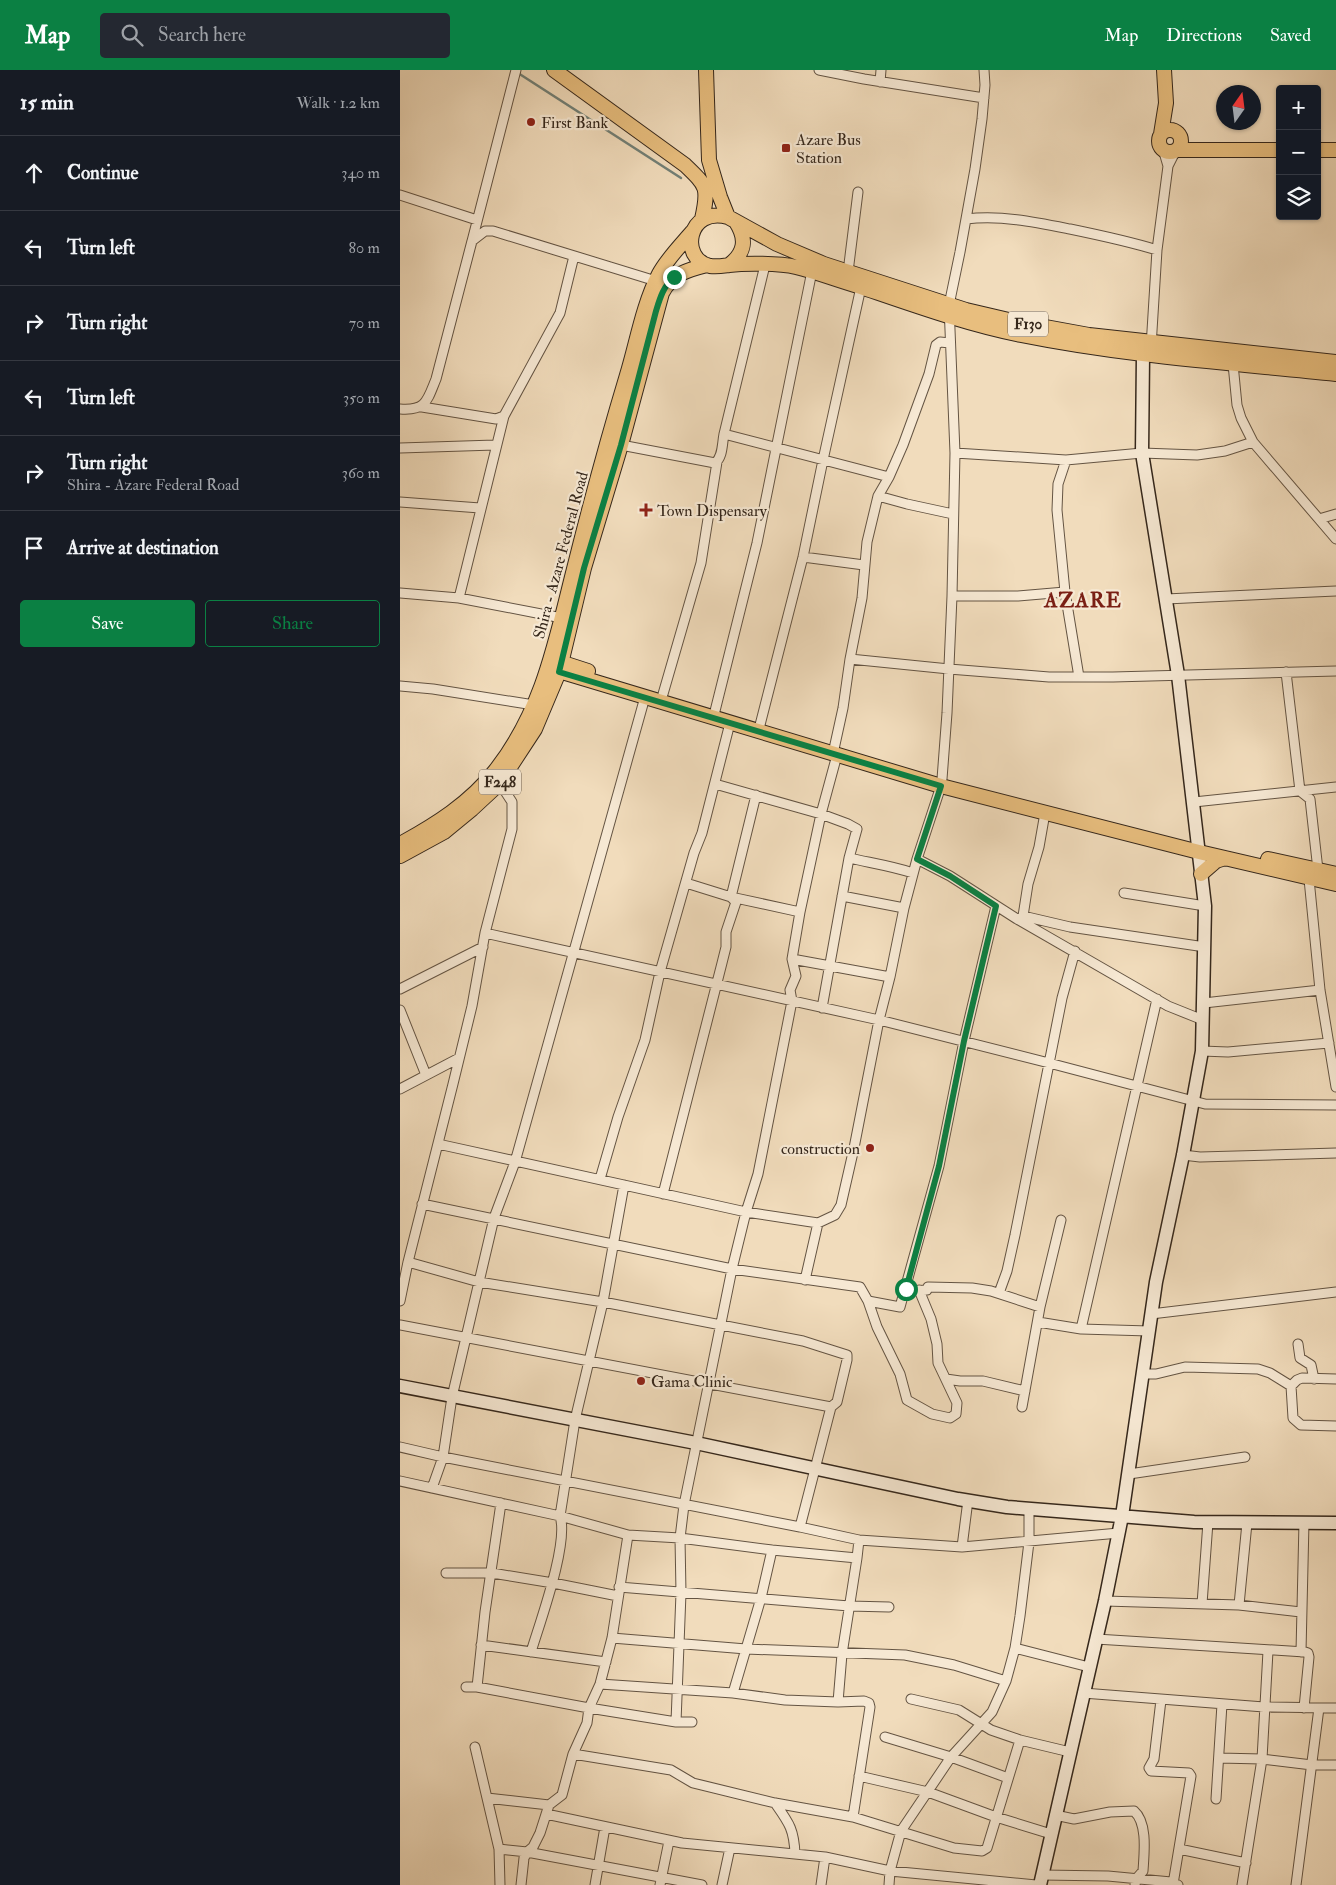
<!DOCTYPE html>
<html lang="en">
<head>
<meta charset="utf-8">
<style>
  body { margin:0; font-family:"IM FELL Double Pica",serif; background:#242831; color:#f1f3f6 }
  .controls { position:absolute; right:15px; top:15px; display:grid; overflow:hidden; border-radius:5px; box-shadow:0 1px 4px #0004 }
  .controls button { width:45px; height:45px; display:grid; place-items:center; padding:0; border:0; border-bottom:1px solid #363941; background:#171b24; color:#f1f3f6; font:25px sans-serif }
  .compass { position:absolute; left:816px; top:15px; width:45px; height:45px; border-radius:50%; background:#171b24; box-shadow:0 1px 4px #0004; rotate:14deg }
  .stop { position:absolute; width:15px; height:15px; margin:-11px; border:4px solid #0b8043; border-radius:50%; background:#fff }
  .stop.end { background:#0b8043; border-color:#fff; box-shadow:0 1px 5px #0008 }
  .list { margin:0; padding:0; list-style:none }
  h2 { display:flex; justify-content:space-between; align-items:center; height:65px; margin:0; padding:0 20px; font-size:21px }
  h2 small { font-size:16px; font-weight:400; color:#9ea1a6 }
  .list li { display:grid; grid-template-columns:32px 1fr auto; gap:15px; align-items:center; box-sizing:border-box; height:75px; padding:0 20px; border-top:1px solid #363941 }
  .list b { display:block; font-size:19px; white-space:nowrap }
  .list p { margin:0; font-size:16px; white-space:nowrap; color:#9ea1a6 }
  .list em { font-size:16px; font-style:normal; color:#9ea1a6 }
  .actions { display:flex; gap:10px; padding:15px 20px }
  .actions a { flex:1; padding:11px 0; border:1px solid #0b8043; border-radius:5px; text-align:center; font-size:18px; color:#0b8043 }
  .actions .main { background:#0b8043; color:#fff }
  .icon { flex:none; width:28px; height:28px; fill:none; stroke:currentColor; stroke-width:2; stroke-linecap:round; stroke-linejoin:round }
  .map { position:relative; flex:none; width:936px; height:1815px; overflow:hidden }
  header { display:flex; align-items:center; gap:30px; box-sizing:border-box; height:70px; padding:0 25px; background:#0b8043; color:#fff }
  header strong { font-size:24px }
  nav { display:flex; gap:28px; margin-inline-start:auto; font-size:18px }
  .search { width:350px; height:45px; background:#242831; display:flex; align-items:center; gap:12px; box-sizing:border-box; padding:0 18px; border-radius:5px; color:#9ea1a6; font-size:19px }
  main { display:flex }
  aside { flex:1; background:#171b24 }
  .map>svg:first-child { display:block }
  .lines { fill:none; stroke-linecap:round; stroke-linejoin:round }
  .stream { stroke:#728077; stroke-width:2.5 }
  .street-casing { stroke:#645443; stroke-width:11 }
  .secondary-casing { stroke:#35271b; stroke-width:15 }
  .primary-casing { stroke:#35271b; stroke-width:16 }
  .street { stroke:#f6e8d3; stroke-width:9 }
  .secondary { stroke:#f6e8d3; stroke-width:12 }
  .primary { stroke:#e8be7e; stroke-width:14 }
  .route { stroke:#0b8043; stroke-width:6 }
  .poi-dot { fill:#8f2418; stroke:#f6e8d3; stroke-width:2 }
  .labels { text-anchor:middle; stroke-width:4.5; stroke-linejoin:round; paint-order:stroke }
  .shield { fill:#f6e8d3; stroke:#6f6152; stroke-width:1 }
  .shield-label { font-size:15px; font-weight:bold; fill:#35271b }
  .poi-label { font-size:16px; fill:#35271b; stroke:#f6e8d3; text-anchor:start }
  .street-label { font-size:16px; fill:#35271b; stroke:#f6e8d3 }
  .district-label { font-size:21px; font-weight:bold; letter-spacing:1px; fill:#7a1f14; stroke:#f6e8d3 }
</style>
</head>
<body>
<header>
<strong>Map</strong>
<div class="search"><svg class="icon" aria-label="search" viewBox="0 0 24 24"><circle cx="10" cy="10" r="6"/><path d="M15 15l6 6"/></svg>Search here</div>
<nav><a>Map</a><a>Directions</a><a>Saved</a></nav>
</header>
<main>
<aside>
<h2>15 min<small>Walk · 1.2 km</small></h2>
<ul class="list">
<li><svg class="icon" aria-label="ahead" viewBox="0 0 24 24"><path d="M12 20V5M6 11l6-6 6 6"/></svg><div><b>Continue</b></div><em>340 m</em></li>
<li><svg class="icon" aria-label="left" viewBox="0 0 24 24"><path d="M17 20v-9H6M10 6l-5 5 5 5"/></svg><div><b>Turn left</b></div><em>80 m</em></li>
<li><svg class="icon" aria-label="right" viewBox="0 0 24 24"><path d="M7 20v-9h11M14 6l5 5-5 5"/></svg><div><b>Turn right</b></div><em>70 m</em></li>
<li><svg class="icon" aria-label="left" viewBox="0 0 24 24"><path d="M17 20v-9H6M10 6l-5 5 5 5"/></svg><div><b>Turn left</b></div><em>350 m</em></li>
<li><svg class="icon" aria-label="right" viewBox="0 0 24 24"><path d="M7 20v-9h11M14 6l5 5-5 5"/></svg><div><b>Turn right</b><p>Shira - Azare Federal Road</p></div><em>360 m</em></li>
<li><svg class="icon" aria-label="arrive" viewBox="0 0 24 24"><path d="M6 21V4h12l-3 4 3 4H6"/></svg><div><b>Arrive at destination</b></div></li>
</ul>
<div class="actions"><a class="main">Save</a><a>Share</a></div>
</aside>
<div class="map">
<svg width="936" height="1815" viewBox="0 0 936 1815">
  <rect width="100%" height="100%" fill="#f1dcbc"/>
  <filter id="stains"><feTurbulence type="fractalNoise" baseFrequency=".004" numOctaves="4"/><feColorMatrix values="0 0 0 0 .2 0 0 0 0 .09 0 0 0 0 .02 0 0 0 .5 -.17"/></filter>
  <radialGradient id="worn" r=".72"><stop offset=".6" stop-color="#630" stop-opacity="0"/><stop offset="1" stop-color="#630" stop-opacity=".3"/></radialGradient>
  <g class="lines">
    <path class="stream" d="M118,3L281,108"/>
    <g class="street-casing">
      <path id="street" d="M419,0L464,9L584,28
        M480,12L481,0
        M763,79L768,96
        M0,125L77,150
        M566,149C602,145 635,152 670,159C699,165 728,171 757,180
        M72,171L116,0
        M448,202L458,122
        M751,277L757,180L768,96L776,80
        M833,294L837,335L841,348L853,372L936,469
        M22,337L96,349L104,346L160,243L174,186
        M0,339C26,341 27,331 36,309L72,171L85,161H93L256,211
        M324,364L489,407
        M221,375L315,393C323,387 322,374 324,364L365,195
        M0,378L95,375
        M555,383L666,390L742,383L797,385L825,381L853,372
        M666,390L658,414L657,440L665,522L679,607
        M478,426L507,434L553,444
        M0,432L80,438
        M919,449L936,444
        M403,487L464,495
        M0,523L59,528L162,548
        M552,526H618L665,522
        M59,528L104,346
        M766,529L936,521
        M450,589L549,599L649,607H713L936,601
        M886,602L900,721L910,729L918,800
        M0,616L33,619L134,635
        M263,624L301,493L317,392
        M315,641L357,473L412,201
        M360,655L403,487L423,390L461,217
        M434,679L443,638L450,589L462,528L467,472L478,426L489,407L503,375L529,304L536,275L540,272L550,273
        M542,709L547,643L552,526L555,383L549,235L560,182L575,99L582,49L585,15L584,0
        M315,714L421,744L448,754L457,759L449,788L422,938
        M794,732L936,717
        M449,788C471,793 492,796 513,803
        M517,789L550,806L617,849L768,936L803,950
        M909,809L920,920L936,1017
        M286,813L331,827L400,842
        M724,823L805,836
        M442,826L504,838
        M623,846L628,814L639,777L645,743
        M617,849L623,846L670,857L805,877
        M85,863L479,950L649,993L805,1034L936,1035
        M392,889L490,907
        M0,919L83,877
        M804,933L920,920
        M0,940L26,1005
        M802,981L828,982L929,973
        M0,1019L59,988
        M38,1074L346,1142L418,1153L435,1145L441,1135L454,1078L479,950L490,907L504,838L517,789L541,716
        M783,1085L800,1087L936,1083
        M200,1109L218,1047L245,970L260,902L294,783L302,763L330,653
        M263,1124L322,893L326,877V862L336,832L331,827L356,725
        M22,1134L332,1199L460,1217L468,1231L477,1257L500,1304L507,1330L532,1344L550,1348L556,1344L557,1333L538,1293L537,1274L531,1249L519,1220
        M8,1192L79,1212L203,1232L403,1271L447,1285V1290L437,1332L431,1337L400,1457
        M405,1210L418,1153
        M506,1219L511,1221L527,1220L528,1217L572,1218L591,1221L640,1237
        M599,1223L607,1201L615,1165L662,928L675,881
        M0,1231L8,1192L53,1014L72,936L85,863L112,759V732L97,709
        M468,1231L500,1237L539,1096L564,971L596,836
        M751,1244L936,1222
        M638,1252L681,1259L749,1261
        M0,1255L431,1337
        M681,1259L757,929
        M898,1274L900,1288L911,1295L914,1309
        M744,1304H756L785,1297L858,1299L870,1303L891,1316
        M546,1309L560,1311H583L625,1321
        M936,1309L902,1308L897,1310L891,1316L893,1348L901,1355L936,1356
        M622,1337L640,1237L661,1150
        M0,1377L43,1387L400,1457L459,1470L562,1477L719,1463
        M729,1404L845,1387
        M0,1411L160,1446L228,1465L280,1468L372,1480L457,1488
        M32,1418L43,1387L52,1327L94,1148L115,1092L245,627
        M101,1433L85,1542L77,1617L189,1638L276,1652H292
        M562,1477L568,1430
        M46,1503H92L153,1513L218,1526
        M219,1517L449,1536L489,1537
        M705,1531L839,1535L901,1542
        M802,1534L808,1452
        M839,1535L847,1453
        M212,1568L346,1579L505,1585L554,1595L606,1611
        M696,1569L905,1582L908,1583L909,1587L904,1638
        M81,1575L206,1592
        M615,1578L689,1597
        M131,1582C140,1552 169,1473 160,1446L175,1350L203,1232L224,1115
        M901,1582L904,1452
        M200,1614L333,1623L385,1630L438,1632L464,1631L469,1633L470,1637L453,1747
        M66,1617H77
        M333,1623L361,1528L372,1480
        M683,1623L864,1637L936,1638
        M511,1629L559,1640L591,1660L620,1670L670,1682
        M761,1630L754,1689L749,1698L751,1701L789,1703L791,1706L773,1814
        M438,1632L442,1584L457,1488L459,1470
        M276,1652L281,1523L280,1468L284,1435L332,1199L346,1142L358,1104L392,931L390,920L396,906L392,889L400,842L421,744L437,685
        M485,1667L551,1687L608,1708
        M75,1677L99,1779L100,1815
        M173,1684L271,1700L293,1713L375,1733L453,1747L554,1778L582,1781L587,1778L620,1670
        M819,1688L862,1689L912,1695H936
        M459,1706L528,1722L596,1747L651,1764
        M87,1728L149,1735
        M816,1729L822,1634
        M375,1733C389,1753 394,1759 395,1784
        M146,1744L282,1773L425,1787L490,1801L636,1815
        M655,1745L674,1749L710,1742L734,1741C748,1753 744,1784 743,1801L736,1809L735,1815
        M99,1779L127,1782L302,1815
        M779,1779L846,1793
        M642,1805L708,1806L771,1812L778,1815
        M121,1815L124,1788L127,1782L133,1777L140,1763L149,1735L162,1725L173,1684L187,1653L189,1638L200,1614L212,1568L228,1465
        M195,1815L205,1757
        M260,1815L269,1771
        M322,1815L330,1778
        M421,1815L425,1787
        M489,1815L490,1801L501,1761L551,1687L592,1642L606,1611L615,1578L620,1546L629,1472V1439
        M842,1815L862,1689L868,1581
        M896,1815L919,1638"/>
    </g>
    <g class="secondary-casing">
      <path id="secondary" d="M0,1316L296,1373L558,1429L607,1437L794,1452L936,1453
        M640,1815L705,1531L722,1446L756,1212L783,1085L802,981L805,836L778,605L742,383L743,285"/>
    </g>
    <g class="primary-casing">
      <path id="primary" d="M154,0L285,95C307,116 309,118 302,149
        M306,0L309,90L320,127L328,147
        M759 71a11 11 0 1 1 22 0a11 11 0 1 1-22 0Z
        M761,64L766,33L764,0
        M777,80H880
        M917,80H936
        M329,195C345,183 347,169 336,152
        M936,292L689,265L613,251L566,240L424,194L377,174L328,147C287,136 279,189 310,196C317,197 322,196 329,195C345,193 380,193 396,197C417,202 437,210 458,216C511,234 566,254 621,265C725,286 831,293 936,304
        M151,589L188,601
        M149,598L541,716L799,782L936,814
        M0,774C35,755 70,733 95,701C144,639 156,569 175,495C191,431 208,368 227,305C237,272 243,235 259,204C267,189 281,175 292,162
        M0,786L44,762L72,739L99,714L135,659L159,602L184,498L221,375L262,223C272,204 287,200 307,195
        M868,789L936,804
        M801,804L816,791L825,788"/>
    </g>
    <use href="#street" class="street"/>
    <use href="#secondary" class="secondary"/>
    <use href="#primary" class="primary"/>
  </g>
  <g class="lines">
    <path class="route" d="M274,207C263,217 260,228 256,241L221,375L184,498L159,602L541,716L517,789L550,806L596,836L564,971L539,1096L506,1219"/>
  </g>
  <g class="poi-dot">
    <circle cx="131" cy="52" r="5"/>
    <rect x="381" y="73" width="10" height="10" rx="2.5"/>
    <path d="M243.5 432.5h5v5h5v5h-5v5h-5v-5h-5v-5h5z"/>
    <circle cx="470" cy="1078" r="5"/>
    <circle cx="241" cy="1311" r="5"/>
  </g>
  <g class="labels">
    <g class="shield">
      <rect x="608" y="241.5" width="40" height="25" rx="4"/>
      <rect x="79" y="699.5" width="42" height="25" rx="4"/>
    </g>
    <g class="shield-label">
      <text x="628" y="259">F130</text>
      <text x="100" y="717">F248</text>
    </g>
    <g class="poi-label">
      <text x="141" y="58">First Bank</text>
      <text x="396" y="75">Azare Bus<tspan x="396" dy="18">Station</tspan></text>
      <text x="257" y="446">Town Dispensary</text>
      <text x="460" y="1084" text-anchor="end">construction</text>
      <text x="251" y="1317">Gama Clinic</text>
    </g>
    <g class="street-label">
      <text transform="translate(160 485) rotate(-75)" y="6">Shira - Azare Federal Road</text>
    </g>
    <g class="district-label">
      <text x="683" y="537">AZARE</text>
    </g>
  </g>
  <rect width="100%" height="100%" filter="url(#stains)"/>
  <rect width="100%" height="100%" fill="url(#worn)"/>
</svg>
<div class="controls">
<button>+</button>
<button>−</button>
<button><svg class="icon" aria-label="layers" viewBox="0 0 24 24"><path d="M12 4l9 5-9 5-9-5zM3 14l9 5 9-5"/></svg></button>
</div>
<svg class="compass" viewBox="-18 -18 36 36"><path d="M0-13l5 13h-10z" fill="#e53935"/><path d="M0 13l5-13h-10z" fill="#9ea1a6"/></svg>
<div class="stop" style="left:506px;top:1219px"></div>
<div class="stop end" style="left:274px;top:207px"></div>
</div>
</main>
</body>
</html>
